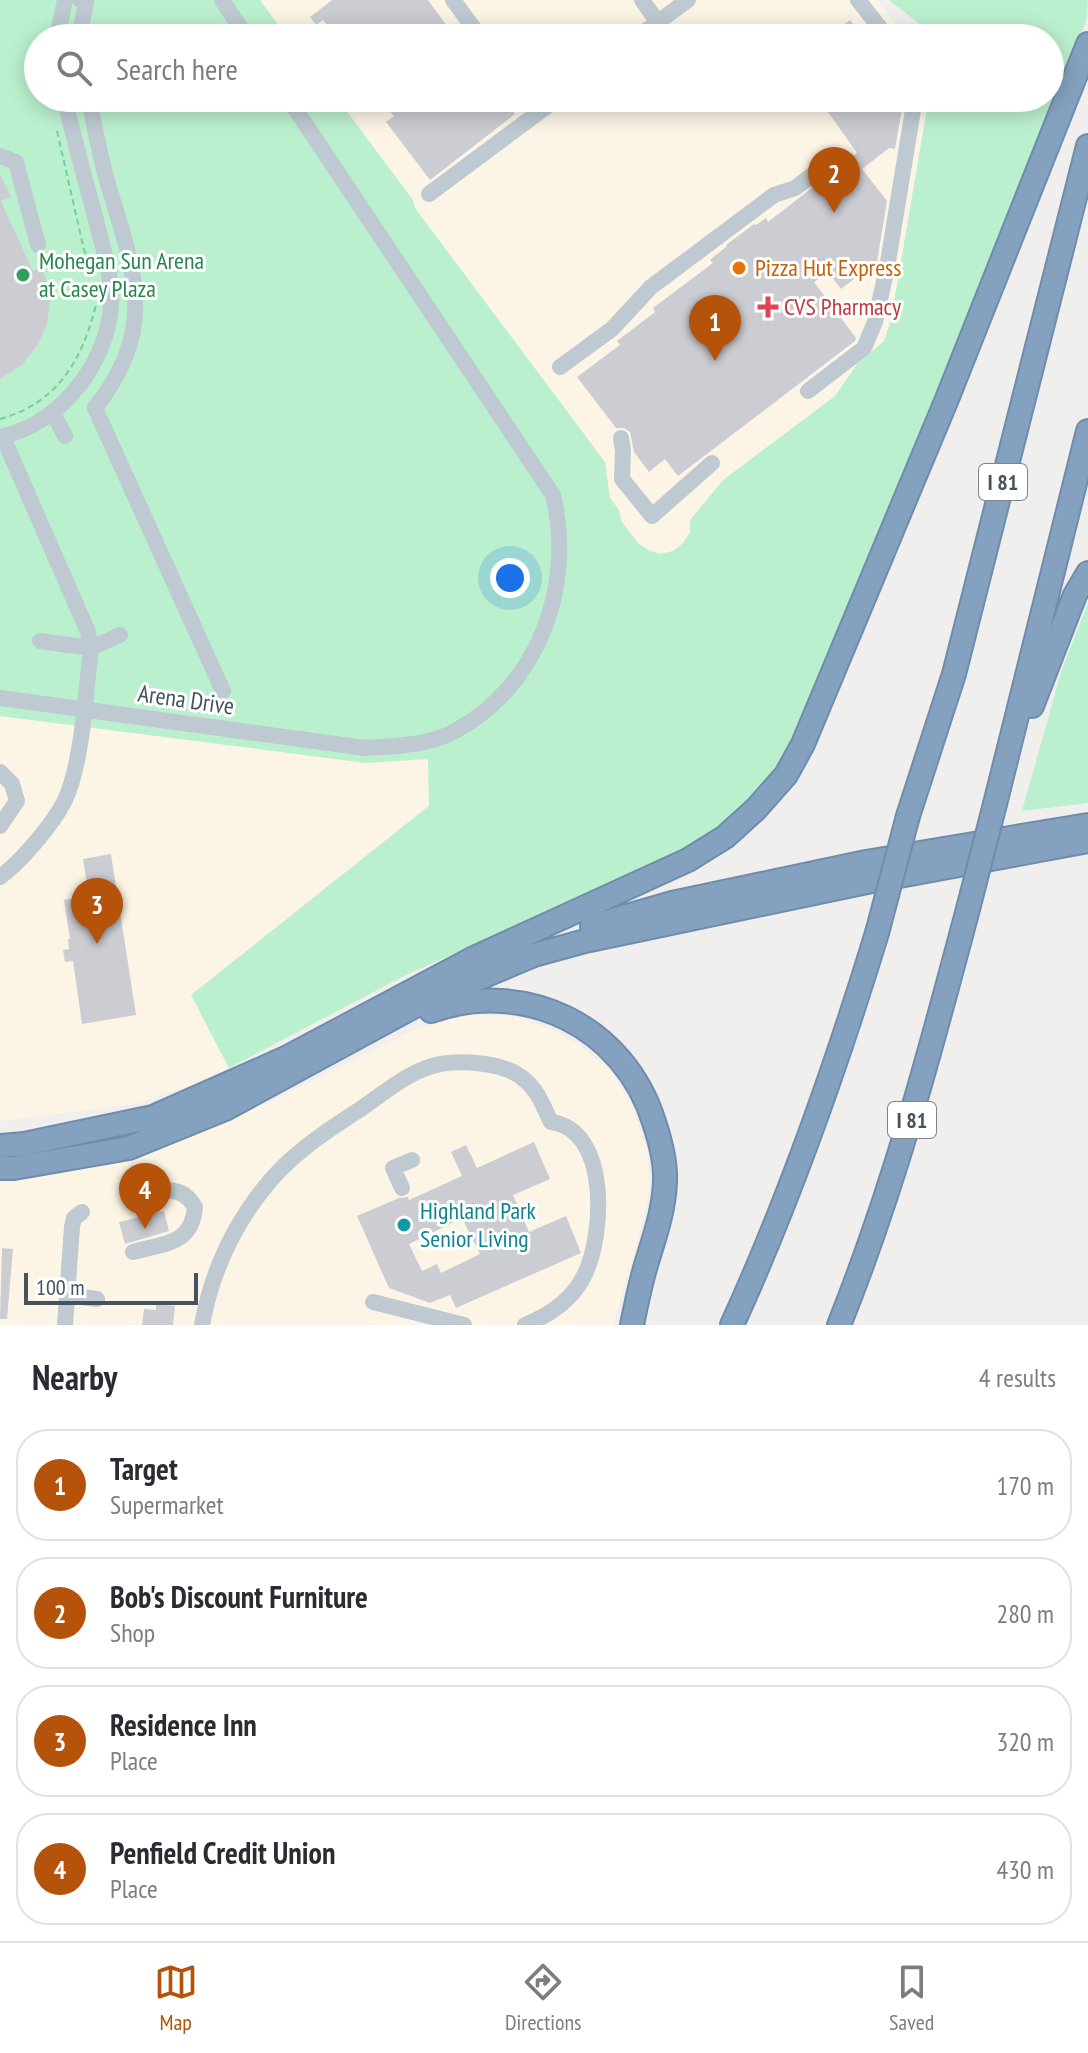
<!DOCTYPE html>
<html lang="en">
<head>
<meta charset="utf-8">
<style>
  body { margin:0; font-family:"PT Sans Narrow",sans-serif; background:#f7f7f7; color:#2b2b33 }
  .scale { position:absolute; left:24px; bottom:20px; width:174px; box-sizing:border-box; padding-left:8px; border:4px solid #46525c; border-top:0; font-size:22px; line-height:28px; white-space:nowrap; color:#46525c; -webkit-text-stroke:6px #fff; paint-order:stroke }
  .you { position:absolute; left:510px; top:578px; width:28px; height:28px; margin:-20px; border:6px solid #fff; border-radius:50%; background:#1a73e8; box-shadow:0 0 0 12px #1a73e833 }
  .badge { display:grid; place-items:center; width:52px; height:52px; border-radius:50%; background:#b45309; color:#fff; font-size:26px; font-weight:700 }
  .pin { position:absolute; translate:-50% -66px; filter:drop-shadow(0 2px 4px #0008) }
  .pin::after { content:''; position:absolute; top:42px; width:28px; height:24px; background:inherit; clip-path:polygon(0 0,100% 0,50% 100%) }
  .list { margin:0; padding:0; list-style:none }
  h2 { display:flex; justify-content:space-between; align-items:center; height:104px; margin:0; padding:0 32px; font-size:34px }
  h2 small { font-size:26px; font-weight:400; color:#7c7c81 }
  .list li { display:grid; grid-template-columns:52px 1fr auto; gap:24px; align-items:center; box-sizing:border-box; height:112px; margin:0 16px 16px; padding:0 16px; border:2px solid #e1e1e2; border-radius:32px }
  .list b { display:block; font-size:30px; white-space:nowrap }
  .list p { margin:0; font-size:26px; white-space:nowrap; color:#7c7c81 }
  .list em { font-size:26px; font-style:normal; color:#7c7c81 }
  .icon { flex:none; width:44px; height:44px; fill:none; stroke:currentColor; stroke-width:2; stroke-linecap:round; stroke-linejoin:round }
  .map { position:relative; flex:none; width:1088px; height:1325px; overflow:hidden }
  .search { position:absolute; background:#fff; box-shadow:0 4px 20px #0003; left:24px; right:24px; top:24px; height:88px; display:flex; align-items:center; gap:20px; box-sizing:border-box; padding:0 28px; border-radius:44px; color:#7c7c81; font-size:30px }
  .sheet { height:616px; background:#fff }
  nav { display:flex; justify-content:space-around; align-items:center; box-sizing:border-box; height:112px; border-top:2px solid #e1e1e2; background:#fff; font-size:22px; color:#7c7c81 }
  nav a { display:grid; justify-items:center; gap:4px }
  nav .on { color:#b45309 }
  .map>svg:first-child { display:block }
  .commercial { fill:#fcf5e6 }
  .green { fill:#bbf0ce }
  .building { fill:#cbcdd3; fill-rule:evenodd }
  .lines { fill:none; stroke-linecap:round; stroke-linejoin:round }
  .highway-casing { stroke:#6f8dab; stroke-width:26 }
  .path { stroke:#72cf9f; stroke-width:2; stroke-dasharray:6 4; stroke-linecap:butt }
  .minor { stroke:#bec9d1; stroke-width:16 }
  .highway { stroke:#84a2bf; stroke-width:22 }
  .highway-bridge-casing { stroke:#6f8dab; stroke-width:26; stroke-linecap:butt }
  .highway-bridge { stroke:#84a2bf; stroke-width:22 }
  .food-dot { fill:#e8710a; stroke:#fff; stroke-width:3 }
  .leisure-dot { fill:#2e9e5b; stroke:#fff; stroke-width:3 }
  .health-dot { fill:#e0444e; stroke:#fff; stroke-width:3 }
  .culture-dot { fill:#0f9aa8; stroke:#fff; stroke-width:3 }
  .labels { text-anchor:middle; stroke-width:6; stroke-linejoin:round; paint-order:stroke }
  .shield { fill:#fff; stroke:#7e868d; stroke-width:2 }
  .shield-label { font-size:22px; font-weight:bold; fill:#46525c }
  .leisure-label { font-size:24px; fill:#27864d; stroke:#fff; text-anchor:start }
  .food-label { font-size:24px; fill:#c56008; stroke:#fff; text-anchor:start }
  .health-label { font-size:24px; fill:#be3a42; stroke:#fff; text-anchor:start }
  .street-label { font-size:24px; fill:#46525c; stroke:#fff }
  .culture-label { font-size:24px; fill:#0d838f; stroke:#fff; text-anchor:start }
</style>
</head>
<body>
<div class="map">
<svg width="1088" height="1325" viewBox="0 0 1088 1325">
  <rect width="100%" height="100%" fill="#f1eeee"/>
  <path class="commercial" d="M239,0H877L907,38H267Z
    M310,98H950L898,369L656,574Z
    M0,716L366,763L428,750L429,805L191,995L229,1068L194,1084L135,1104L0,1121Z
    M470,1014L519,1017L552,1030L582,1047L611,1071L633,1108L647,1151L650,1189L640,1233L613,1325H0V1180L117,1162L191,1137L268,1103L411,1031Z"/>
  <path class="green" d="M0,0H260L288,38H38V98H337L413,200L415,208L605,462L610,498L619,510L622,522L638,543L648,550L660,554L673,551L683,543L690,532V520L723,480L835,396L857,364L884,341L891,320L927,108L942,98H1050V38H918L914,34L925,28L889,0H1088L1086,21L1063,85L793,745C761,795 729,826 677,854L406,975L229,1068L191,995L429,806L428,759L366,763L0,716Z
    M1088,603V803L1022,811L1062,669Z"/>
  <path class="building" d="M332,0H428L456,38H337L323,20L316,25L310,17Z
    M850,20L863,38H826Z
    M405,98H503L515,114L430,180L386,122L394,116L389,110Z
    M818,98H904L895,149L889,148L862,169L887,201L877,262L841,289L828,272L814,282L856,338L855,341L678,476L665,459L649,472L634,452L630,432L624,428H616L577,377L620,345L617,341L655,312L653,308L713,263L710,260L727,246L726,245L754,224L756,225L766,218L768,222L857,153Z
    M0,174L11,197L1,201L33,271L42,268L48,285L50,302L47,324L39,343L22,365L0,379Z
    M111,854L136,1015L82,1024L73,961L65,962L63,950L69,949L68,939H70L64,900L89,896L83,859Z
    M534,1142L550,1179L513,1195L529,1232L566,1216L581,1253L456,1308L450,1295L430,1303L389,1288L357,1216L399,1198L408,1197L409,1200L462,1176L451,1152L466,1145L477,1168ZM462,1218L480,1254L441,1273L437,1264L422,1271L409,1244Z
    M164,1211L169,1231L125,1244L119,1222Z
    M2,1248L13,1249L7,1319H0Z
    M156,1304L175,1306L173,1325H142L144,1309L156,1310Z"/>
  <g class="lines">
    <g class="highway-casing">
      <path id="highway" d="M1032,706L1075,595L1088,573
        M995,804L1088,431
        M908,816L954,674L1088,146
        M592,926L672,903L866,862L1088,825
        M431,1011C525,978 624,1026 654,1122C660,1140 666,1163 665,1182C664,1211 654,1238 646,1265C640,1285 636,1305 632,1325
        M0,1146L24,1144L153,1117L286,1058L474,958L688,860L725,837L756,809L786,775L803,744L947,399L1088,44
        M0,1168H14L129,1148L225,1109L424,1001L534,955L585,941L867,882L1088,841
        M732,1325C790,1198 836,1067 877,933
        M839,1325C894,1188 930,1052 968,909"/>
    </g>
    <path class="path" d="M57,131L84,250L93,267
      M0,419C58,403 82,360 96,305"/>
    <path class="minor" d="M222,0L247,38
      M453,0L481,38
      M642,0L657,21
      M858,0L888,38
      M57,38L65,0
      M79,38L86,2L80,0
      M636,38L688,0
      M89,98C95,130 101,163 111,194C137,279 155,331 95,408L223,691
      M525,98L537,114
      M0,156L16,162L38,245
      M429,194L558,98
      M560,367L612,329L651,287L774,195L795,188L835,158
      M808,391L864,348L875,322L887,268L915,98
      M53,413L65,436
      M0,437C64,424 116,354 111,288C109,264 100,239 95,216C84,177 74,137 64,98
      M621,438L623,451L622,479L652,516L712,463
      M40,641L91,648L120,635
      M0,698L365,748C395,746 428,746 455,731C539,686 575,585 553,495L288,98
      M0,772L12,784L17,801L0,826
      M0,877C22,861 61,816 69,790C83,751 86,690 91,648L88,632L3,437
      M402,1188L393,1168L412,1160
      M133,1252C164,1243 192,1245 195,1207C188,1195 178,1189 164,1191
      M67,1295L97,1299
      M373,1302L464,1325
      M65,1325L72,1227L74,1218L82,1212
      M202,1325C211,1275 230,1232 261,1192C287,1157 322,1134 359,1110C380,1096 402,1077 426,1068C452,1058 506,1061 526,1081C538,1091 544,1108 551,1122C610,1130 604,1234 585,1274C573,1299 550,1315 525,1325"/>
    <use href="#highway" class="highway"/>
    <g class="highway-bridge-casing">
      <path id="highway-bridge" d="M968,909L995,804
        M877,933L908,816"/>
    </g>
    <use href="#highway-bridge" class="highway-bridge"/>
  </g>
  <circle class="food-dot" cx="739" cy="268" r="8"/>
  <circle class="leisure-dot" cx="23" cy="275" r="8"/>
  <path class="health-dot" d="M764 295h8v8h8v8h-8v8h-8v-8h-8v-8h8z"/>
  <circle class="culture-dot" cx="404" cy="1225" r="8"/>
  <g class="labels">
    <g class="shield">
      <rect x="979" y="464" width="48" height="36" rx="6"/>
      <rect x="888" y="1102" width="48" height="36" rx="6"/>
    </g>
    <g class="shield-label">
      <text x="1003" y="490">I 81</text>
      <text x="912" y="1128">I 81</text>
    </g>
    <g class="leisure-label">
      <text x="39" y="269">Mohegan Sun Arena<tspan x="39" dy="28">at Casey Plaza</tspan></text>
    </g>
    <g class="food-label">
      <text x="755" y="276">Pizza Hut Express</text>
    </g>
    <g class="health-label">
      <text x="784" y="315">CVS Pharmacy</text>
    </g>
    <g class="street-label">
      <text transform="translate(186 700) rotate(8)" y="8">Arena Drive</text>
    </g>
    <g class="culture-label">
      <text x="420" y="1219">Highland Park<tspan x="420" dy="28">Senior Living</tspan></text>
    </g>
  </g>
</svg>
<div class="scale">100 m</div>
<div class="you"></div>
<div class="pin badge" style="left:715px;top:361px">1</div>
<div class="pin badge" style="left:834px;top:213px">2</div>
<div class="pin badge" style="left:97px;top:944px">3</div>
<div class="pin badge" style="left:145px;top:1229px">4</div>
<div class="search"><svg class="icon" aria-label="search" viewBox="0 0 24 24"><circle cx="10" cy="10" r="6"/><path d="M15 15l6 6"/></svg>Search here</div>
</div>
<section class="sheet">
<h2>Nearby<small>4 results</small></h2>
<ul class="list">
<li><span class="badge">1</span><div><b>Target</b><p>Supermarket</p></div><em>170 m</em></li>
<li><span class="badge">2</span><div><b>Bob's Discount Furniture</b><p>Shop</p></div><em>280 m</em></li>
<li><span class="badge">3</span><div><b>Residence Inn</b><p>Place</p></div><em>320 m</em></li>
<li><span class="badge">4</span><div><b>Penfield Credit Union</b><p>Place</p></div><em>430 m</em></li>
</ul>
</section>
<nav>
<a class="on"><svg class="icon" aria-label="map" viewBox="0 0 24 24"><path d="M3 6l6-2 6 2 6-2v14l-6 2-6-2-6 2zM9 4v14M15 6v14"/></svg>Map</a>
<a><svg class="icon" aria-label="directions" viewBox="0 0 24 24"><path d="M12 3l9 9-9 9-9-9zM9 14v-3h6M13 9l2 2-2 2"/></svg>Directions</a>
<a><svg class="icon" aria-label="saved" viewBox="0 0 24 24"><path d="M7 4h10v16l-5-4-5 4z"/></svg>Saved</a>
</nav>
</body>
</html>
